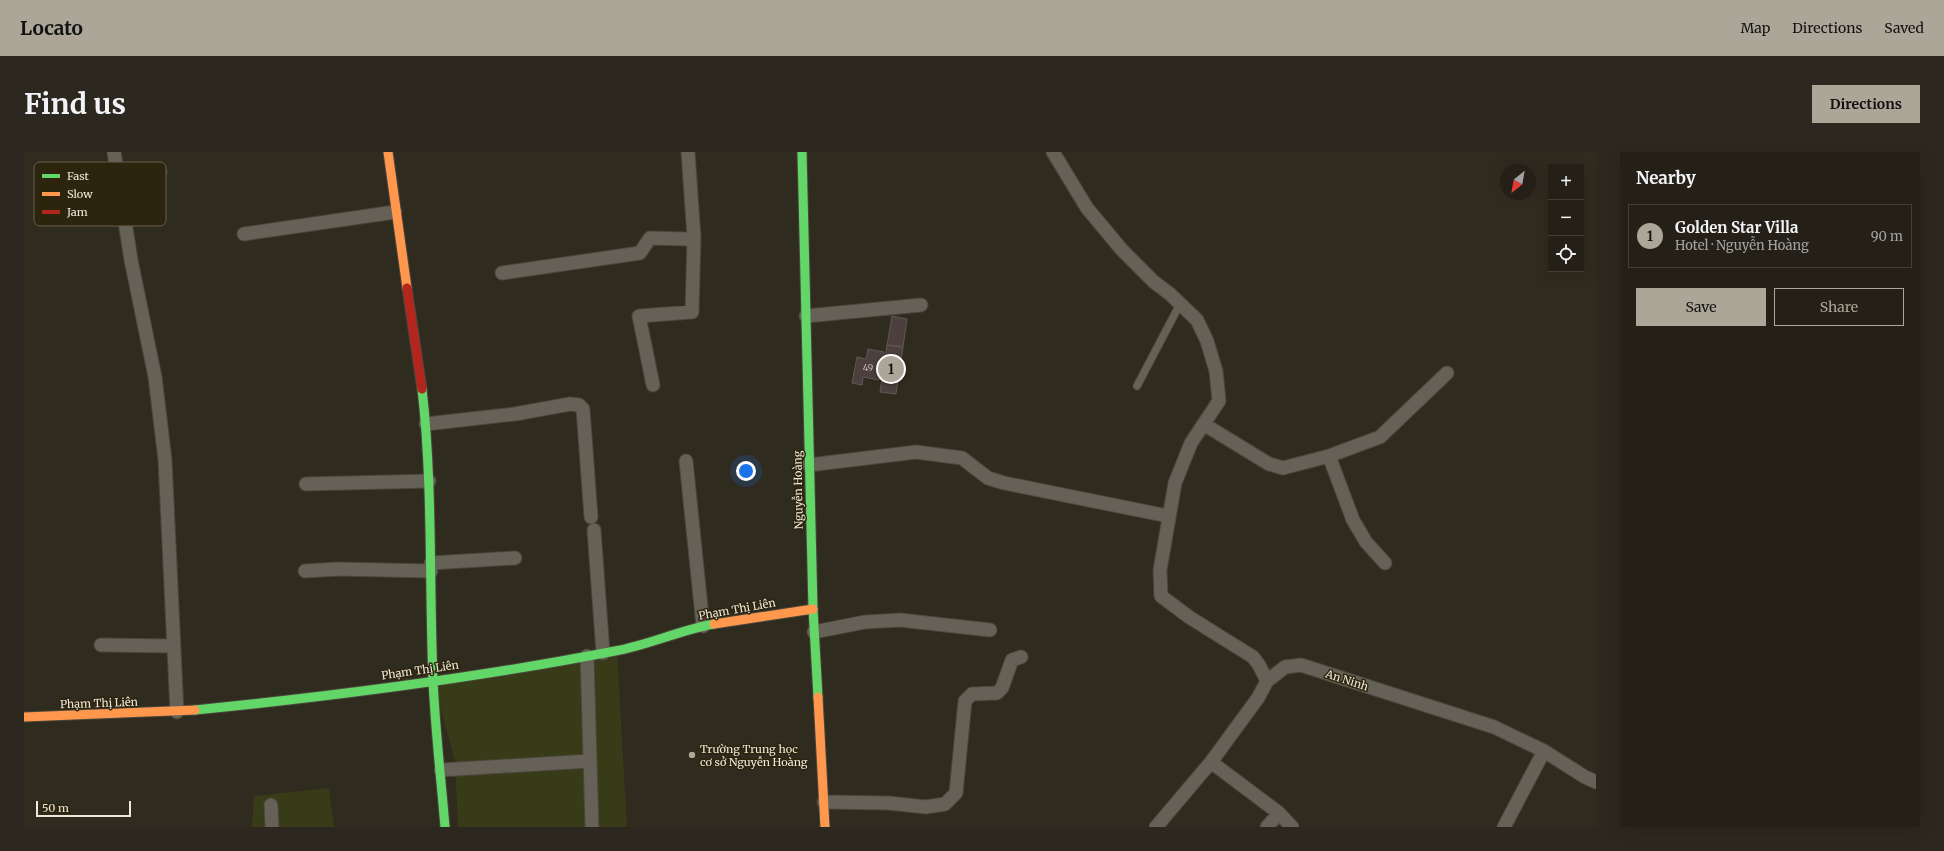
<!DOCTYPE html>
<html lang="en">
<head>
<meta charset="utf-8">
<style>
  body { margin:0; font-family:Merriweather,serif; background:#2c2820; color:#f1f3f6 }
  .controls { position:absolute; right:12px; top:12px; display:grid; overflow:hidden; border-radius:0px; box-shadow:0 4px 16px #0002 }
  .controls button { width:36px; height:36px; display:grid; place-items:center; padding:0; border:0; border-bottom:1px solid #413e36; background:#242017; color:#f1f3f6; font:20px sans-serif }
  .compass { position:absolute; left:1476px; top:12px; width:36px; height:36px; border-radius:50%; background:#242017; box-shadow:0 4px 16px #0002; rotate:211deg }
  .scale { position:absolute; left:12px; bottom:10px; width:95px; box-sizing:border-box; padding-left:4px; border:2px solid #eee8db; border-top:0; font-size:11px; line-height:14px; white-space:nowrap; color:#eee8db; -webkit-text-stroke:3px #2d240e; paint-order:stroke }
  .you { position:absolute; left:722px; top:319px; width:14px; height:14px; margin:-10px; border:3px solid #fff; border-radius:50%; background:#1a73e8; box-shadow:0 0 0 6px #1a73e833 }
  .badge { display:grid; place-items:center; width:26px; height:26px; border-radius:50%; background:#aca699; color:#111; font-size:13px; font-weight:700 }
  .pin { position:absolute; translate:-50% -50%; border:2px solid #fff; box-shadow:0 1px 4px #0006 }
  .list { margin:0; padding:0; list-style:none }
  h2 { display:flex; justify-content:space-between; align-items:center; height:52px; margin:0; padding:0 16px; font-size:17px }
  h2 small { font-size:13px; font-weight:400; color:#a3a3a1 }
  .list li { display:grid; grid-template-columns:26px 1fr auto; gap:12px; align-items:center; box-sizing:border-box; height:64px; margin:0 8px 8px; padding:0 8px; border:1px solid #413e36; border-radius:0px }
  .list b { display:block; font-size:15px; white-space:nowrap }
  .list p { margin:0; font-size:13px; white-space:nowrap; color:#a3a3a1 }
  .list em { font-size:13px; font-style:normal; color:#a3a3a1 }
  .actions { display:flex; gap:8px; padding:12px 16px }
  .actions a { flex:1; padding:9px 0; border:1px solid #aca699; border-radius:0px; text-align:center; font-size:14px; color:#aca699 }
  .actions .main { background:#aca699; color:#111 }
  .icon { flex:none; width:22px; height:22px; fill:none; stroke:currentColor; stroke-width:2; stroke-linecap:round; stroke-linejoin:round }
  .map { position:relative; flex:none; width:1572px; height:675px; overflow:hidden; border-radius:0px }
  header { display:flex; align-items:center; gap:24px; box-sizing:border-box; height:56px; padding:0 20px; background:#aca699; color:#111 }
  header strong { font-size:19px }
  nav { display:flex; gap:22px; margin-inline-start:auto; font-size:14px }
  .intro { display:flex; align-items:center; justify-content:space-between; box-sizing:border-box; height:96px; padding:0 24px }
  h1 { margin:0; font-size:28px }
  .button { padding:10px 18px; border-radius:0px; background:#aca699; color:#111; font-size:14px; font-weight:700 }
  main { display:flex; gap:24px; padding:0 24px }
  aside { flex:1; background:#242017; border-radius:0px; box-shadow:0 4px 16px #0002 }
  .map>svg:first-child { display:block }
  .green { fill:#383b17 }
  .building { fill:#4b403e; stroke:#5f5854 }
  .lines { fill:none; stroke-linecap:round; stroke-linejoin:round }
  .lane-casing { stroke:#4b463c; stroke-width:9 }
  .street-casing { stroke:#4b463c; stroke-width:15 }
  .fast-casing { stroke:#4b463c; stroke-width:11 }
  .slow-casing { stroke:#4b463c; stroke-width:11 }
  .jam-casing { stroke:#4b463c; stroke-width:11 }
  .lane { stroke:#666157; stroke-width:7 }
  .street { stroke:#666157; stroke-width:13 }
  .fast { stroke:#63d668; stroke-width:9 }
  .slow { stroke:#ff974d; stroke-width:9 }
  .jam { stroke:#b3261e; stroke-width:9 }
  .poi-dot { fill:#aca699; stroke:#2d240e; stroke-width:1.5 }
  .labels { text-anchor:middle; stroke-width:3; stroke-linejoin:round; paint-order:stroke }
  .number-label { font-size:9px; fill:#c5beb4 }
  .street-label { font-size:11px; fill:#eee8db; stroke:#2d240e }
  .poi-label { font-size:11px; fill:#eee8db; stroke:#2d240e; text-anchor:start }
  .key { fill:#2d240e; stroke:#675f4c; stroke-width:1 }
  .key-label { font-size:11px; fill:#eee8db }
</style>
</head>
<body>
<header>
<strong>Locato</strong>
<nav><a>Map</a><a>Directions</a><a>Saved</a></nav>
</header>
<div class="intro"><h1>Find us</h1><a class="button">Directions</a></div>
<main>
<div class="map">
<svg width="1572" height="675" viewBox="0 0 1572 675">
  <rect width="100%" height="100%" fill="#302b1f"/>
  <path class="green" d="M593,499L603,675H434L431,609L409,528Z
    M305,636L310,675H228L230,644Z"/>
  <path class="building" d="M868,164L883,167L879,195L863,193Z
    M863,193L879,195L872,242L856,240Z
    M844,197L860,200L855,228L839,225L838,233L828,231L833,205L842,207Z"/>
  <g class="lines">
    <g class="lane-casing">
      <path id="lane" d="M1113,234L1156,152"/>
    </g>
    <g class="street-casing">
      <path id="street" d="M90,0L107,108L131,225L141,308L153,560
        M1029,0L1063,56L1098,98L1130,130L1146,142L1173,168L1183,189L1192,219L1195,249L1167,291L1151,331L1136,418L1137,444L1165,465L1229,505L1235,513L1243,529
        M95,32L136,20
        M220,82L371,60
        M478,121L616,101L626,86L662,87L670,85L664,0
        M782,164L897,153
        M629,233L615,164L668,160L670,85
        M402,272L491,262L546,252L555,253L559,257L567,365
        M1181,273L1245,312L1259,316L1305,304L1356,285L1423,221
        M1305,304L1329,368L1342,390L1361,411
        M662,309L679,474
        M785,313L892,300L938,306L964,326L980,331L1144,364
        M282,332L405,329
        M570,378L579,501
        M407,411L491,406
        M281,419L314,417L407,419
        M790,480L841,470L876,468L966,478
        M77,493L149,494
        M563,504L568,675
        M1187,610L1255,661L1268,675
        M417,618L566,609
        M800,650L864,651L902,655L921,652L932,641L941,549L948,542L973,541L978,536L988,508L997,505
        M247,653L248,675
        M1132,675L1187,610L1234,546L1243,529L1261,515L1277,513L1470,575L1520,599L1561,625L1572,630
        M1243,675L1255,661
        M1480,675L1520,599"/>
    </g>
    <g class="fast-casing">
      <path id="fast" d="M778,0L789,457L794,545
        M398,237C409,333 405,431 409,527C411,576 417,626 421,675
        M171,558C312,544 452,526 591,499C625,493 656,478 690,472"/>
    </g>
    <g class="slow-casing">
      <path id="slow" d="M364,0L383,136
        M690,472L789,457
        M794,545L801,675
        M0,565L171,558"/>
    </g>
    <g class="jam-casing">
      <path id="jam" d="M383,136L398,237"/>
    </g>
    <use href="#lane" class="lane"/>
    <use href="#street" class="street"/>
    <use href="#fast" class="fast"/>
    <use href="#slow" class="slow"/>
    <use href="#jam" class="jam"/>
  </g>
  <circle class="poi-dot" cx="668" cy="603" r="4"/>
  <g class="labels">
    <g class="number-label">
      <text x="844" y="219">49</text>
    </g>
    <g class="street-label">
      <text transform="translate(774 338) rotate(-91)" y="4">Nguyễn Hoàng</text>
      <text transform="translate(713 457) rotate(-10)" y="4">Phạm Thị Liên</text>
      <text transform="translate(396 518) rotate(-8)" y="4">Phạm Thị Liên</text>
      <text transform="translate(1323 528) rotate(18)" y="4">An Ninh</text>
      <text transform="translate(75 551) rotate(-2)" y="4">Phạm Thị Liên</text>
    </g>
    <g class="poi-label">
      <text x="676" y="601">Trường Trung học<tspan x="676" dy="13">cơ sở Nguyễn Hoàng</tspan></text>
    </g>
  </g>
  <rect x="10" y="10" width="132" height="64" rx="6" class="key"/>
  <rect x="18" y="22" width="18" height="4" fill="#63d668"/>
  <rect x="18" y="40" width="18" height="4" fill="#ff974d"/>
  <rect x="18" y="58" width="18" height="4" fill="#b3261e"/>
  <g class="key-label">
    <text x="43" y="28">Fast</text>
    <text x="43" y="46">Slow</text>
    <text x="43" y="64">Jam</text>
  </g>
</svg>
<div class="controls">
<button>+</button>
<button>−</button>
<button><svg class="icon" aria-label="locate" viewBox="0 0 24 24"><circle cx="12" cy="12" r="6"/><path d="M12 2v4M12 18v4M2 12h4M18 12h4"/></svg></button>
</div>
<svg class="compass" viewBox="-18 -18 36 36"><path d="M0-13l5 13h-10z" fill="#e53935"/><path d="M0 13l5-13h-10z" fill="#a3a3a1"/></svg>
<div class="scale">50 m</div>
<div class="you"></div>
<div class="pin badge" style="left:867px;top:217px">1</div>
</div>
<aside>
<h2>Nearby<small></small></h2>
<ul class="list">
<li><span class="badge">1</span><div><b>Golden Star Villa</b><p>Hotel · Nguyễn Hoàng</p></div><em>90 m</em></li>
</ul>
<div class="actions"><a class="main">Save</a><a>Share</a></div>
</aside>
</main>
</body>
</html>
